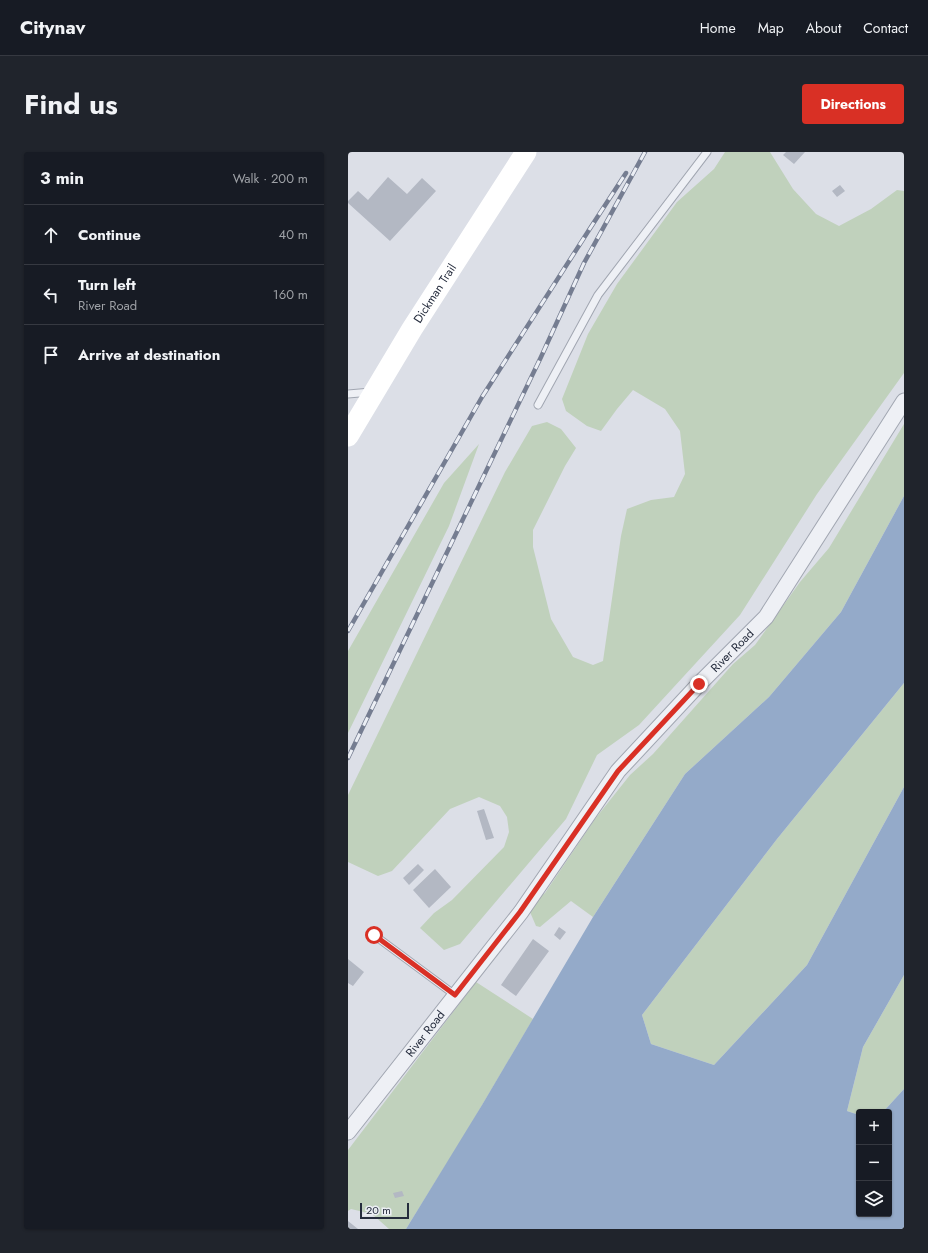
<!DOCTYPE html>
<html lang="en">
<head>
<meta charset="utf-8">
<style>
  body { margin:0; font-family:Jost,sans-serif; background:#20242c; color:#f1f3f6 }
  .controls { position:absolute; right:12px; bottom:12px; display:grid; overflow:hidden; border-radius:4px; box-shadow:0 1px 3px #0004 }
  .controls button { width:36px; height:36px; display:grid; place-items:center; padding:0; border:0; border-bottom:1px solid #363941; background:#171b24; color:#f1f3f6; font:20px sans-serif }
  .scale { position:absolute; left:12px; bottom:10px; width:49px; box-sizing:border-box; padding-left:4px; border:2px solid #252c3d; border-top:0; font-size:11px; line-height:14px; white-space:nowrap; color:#252c3d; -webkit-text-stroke:3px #ebeef4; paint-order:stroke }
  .stop { position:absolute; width:12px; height:12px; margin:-9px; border:3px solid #d93025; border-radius:50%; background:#fff }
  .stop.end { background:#d93025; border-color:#fff; box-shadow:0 1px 4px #0008 }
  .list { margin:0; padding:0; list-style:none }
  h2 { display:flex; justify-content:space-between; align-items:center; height:52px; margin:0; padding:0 16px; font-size:17px }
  h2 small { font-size:13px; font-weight:400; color:#9ea1a6 }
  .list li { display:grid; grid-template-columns:26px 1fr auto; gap:12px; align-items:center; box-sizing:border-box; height:60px; padding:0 16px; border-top:1px solid #363941 }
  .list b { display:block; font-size:15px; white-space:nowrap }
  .list p { margin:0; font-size:13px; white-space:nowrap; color:#9ea1a6 }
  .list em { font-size:13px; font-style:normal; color:#9ea1a6 }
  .icon { flex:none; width:22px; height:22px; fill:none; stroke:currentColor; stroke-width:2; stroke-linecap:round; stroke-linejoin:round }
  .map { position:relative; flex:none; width:556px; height:1077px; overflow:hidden; border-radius:4px }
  header { display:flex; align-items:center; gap:24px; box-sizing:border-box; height:56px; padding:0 20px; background:#171b24; border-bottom:1px solid #363941 }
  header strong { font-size:19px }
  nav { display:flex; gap:22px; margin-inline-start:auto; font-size:14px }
  .intro { display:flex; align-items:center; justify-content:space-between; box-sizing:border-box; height:96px; padding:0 24px }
  h1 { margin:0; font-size:28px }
  .button { padding:10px 18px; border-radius:4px; background:#d93025; color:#fff; font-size:14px; font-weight:700 }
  main { display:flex; gap:24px; padding:0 24px }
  aside { flex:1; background:#171b24; border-radius:4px; box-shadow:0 1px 3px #0004 }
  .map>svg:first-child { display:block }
  .green { fill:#c0d1bc }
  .water { fill:#94aac9 }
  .building { fill:#b3b8c3 }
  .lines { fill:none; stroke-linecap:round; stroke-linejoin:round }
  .lane-casing { stroke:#a1a6b1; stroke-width:9 }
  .street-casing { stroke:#a1a6b1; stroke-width:17 }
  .lane { stroke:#eef0f5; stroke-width:7 }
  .street { stroke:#eef0f5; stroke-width:15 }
  .secondary { stroke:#fff; stroke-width:21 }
  .rail-casing { stroke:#757d91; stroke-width:4.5 }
  .rail { stroke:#ebeef4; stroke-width:3; stroke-dasharray:9; stroke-linecap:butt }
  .route { stroke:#d93025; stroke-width:5 }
  .labels { text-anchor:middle; stroke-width:3; stroke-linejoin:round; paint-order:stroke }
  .street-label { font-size:12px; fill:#252c3d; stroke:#ebeef4 }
</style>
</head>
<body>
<header>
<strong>Citynav</strong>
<nav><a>Home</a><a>Map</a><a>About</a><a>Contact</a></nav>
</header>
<div class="intro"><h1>Find us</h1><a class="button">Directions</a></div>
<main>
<aside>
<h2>3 min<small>Walk · 200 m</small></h2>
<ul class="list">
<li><svg class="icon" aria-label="ahead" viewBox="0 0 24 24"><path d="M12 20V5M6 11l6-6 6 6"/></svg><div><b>Continue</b></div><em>40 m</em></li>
<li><svg class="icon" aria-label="left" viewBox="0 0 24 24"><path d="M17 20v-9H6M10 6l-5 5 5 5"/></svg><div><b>Turn left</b><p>River Road</p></div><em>160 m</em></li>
<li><svg class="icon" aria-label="arrive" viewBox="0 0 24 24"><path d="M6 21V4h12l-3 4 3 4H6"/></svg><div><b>Arrive at destination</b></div></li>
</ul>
</aside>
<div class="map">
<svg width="556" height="1077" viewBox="0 0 556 1077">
  <rect width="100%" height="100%" fill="#dcdfe7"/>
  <path class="green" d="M377,0H422L445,37L468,62L491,74L523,57L549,38L556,39V221L469,342L392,463L291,573L249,603L218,667L112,792L96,798L72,776L86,761L104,748L156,695L161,680L159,665L152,654L131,645L102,657L44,719L30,724L0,710V643L157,320L184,274L199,270L213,277L228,296L217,314L185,378V395L203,467L225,505L245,513L255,509L273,384L279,357L303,348L326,345L337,322L332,279L317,257L285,238L269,257L253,279L239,274L218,259L214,247L240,182L269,132L329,50L366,17Z
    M556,272V344L493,460L421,545L337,622L245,765L223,749L192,775L188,774L182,760L191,745L197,741L247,667L282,623L305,602L385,512L407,493L452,430L481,396Z
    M131,292L101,374L0,581V499L96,331Z
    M556,531V635L459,813L366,913L303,892L294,863L429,687Z
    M556,823V937L535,960H511V963L499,959L515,895Z
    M128,830L185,867L117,982L58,1077H41L24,1062L3,1057L0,1059V998Z"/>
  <path class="water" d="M556,344V531L429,687L294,863L303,892L366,913L459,813L556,635V823L515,895L499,959L511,963V1062H541V960H535L556,937V1077H58L134,953L245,765L337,622L421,545L493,460Z"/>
  <path class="building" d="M438,0H457L446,12L435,3Z
    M40,25L59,42L74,26L88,39L42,89L0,51V49L10,39L20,48Z
    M492,33L497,39L489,45L484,39Z
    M136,657L146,686L138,688L129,659Z
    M70,712L76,718L61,733L55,726Z
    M87,717L103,735L81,756L65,738Z
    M211,775L218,780L212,788L206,783Z
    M185,787L201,799L168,844L153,833Z
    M0,807L16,820L5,834L0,831Z
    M54,1039L56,1044L47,1046L45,1041Z
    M0,1069L10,1077H0Z"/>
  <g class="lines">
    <g class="lane-casing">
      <path id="lane" d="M0,242L23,240
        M190,253L250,143L359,0
        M26,783L107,843"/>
    </g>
    <g class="street-casing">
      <g id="street">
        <path id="s1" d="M0,980L173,760L270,619L351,532L418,465L556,249"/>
      </g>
    </g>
    <use href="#lane" class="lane"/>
    <use href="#street" class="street"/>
    <path class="secondary" id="s2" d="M0,284L64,177L178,0"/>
    <g class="rail-casing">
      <path id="rail" d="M0,479L134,245L241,78L278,21
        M0,606L193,205L236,111L297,0"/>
    </g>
    <use href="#rail" class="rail"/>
  </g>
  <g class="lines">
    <path class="route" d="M26,783L107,843L172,760L270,619L351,532"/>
  </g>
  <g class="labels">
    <g class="street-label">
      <text dy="4" stroke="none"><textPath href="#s2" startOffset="167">Dickman Trail</textPath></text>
      <text dy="4" stroke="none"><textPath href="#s1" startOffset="617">River Road</textPath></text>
      <text dy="4" stroke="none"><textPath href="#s1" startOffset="125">River Road</textPath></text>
    </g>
  </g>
</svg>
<div class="controls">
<button>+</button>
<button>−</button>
<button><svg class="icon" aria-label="layers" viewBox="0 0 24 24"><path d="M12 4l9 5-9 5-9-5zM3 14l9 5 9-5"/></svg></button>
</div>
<div class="scale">20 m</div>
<div class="stop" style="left:26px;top:783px"></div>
<div class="stop end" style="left:351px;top:532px"></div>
</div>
</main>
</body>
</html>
